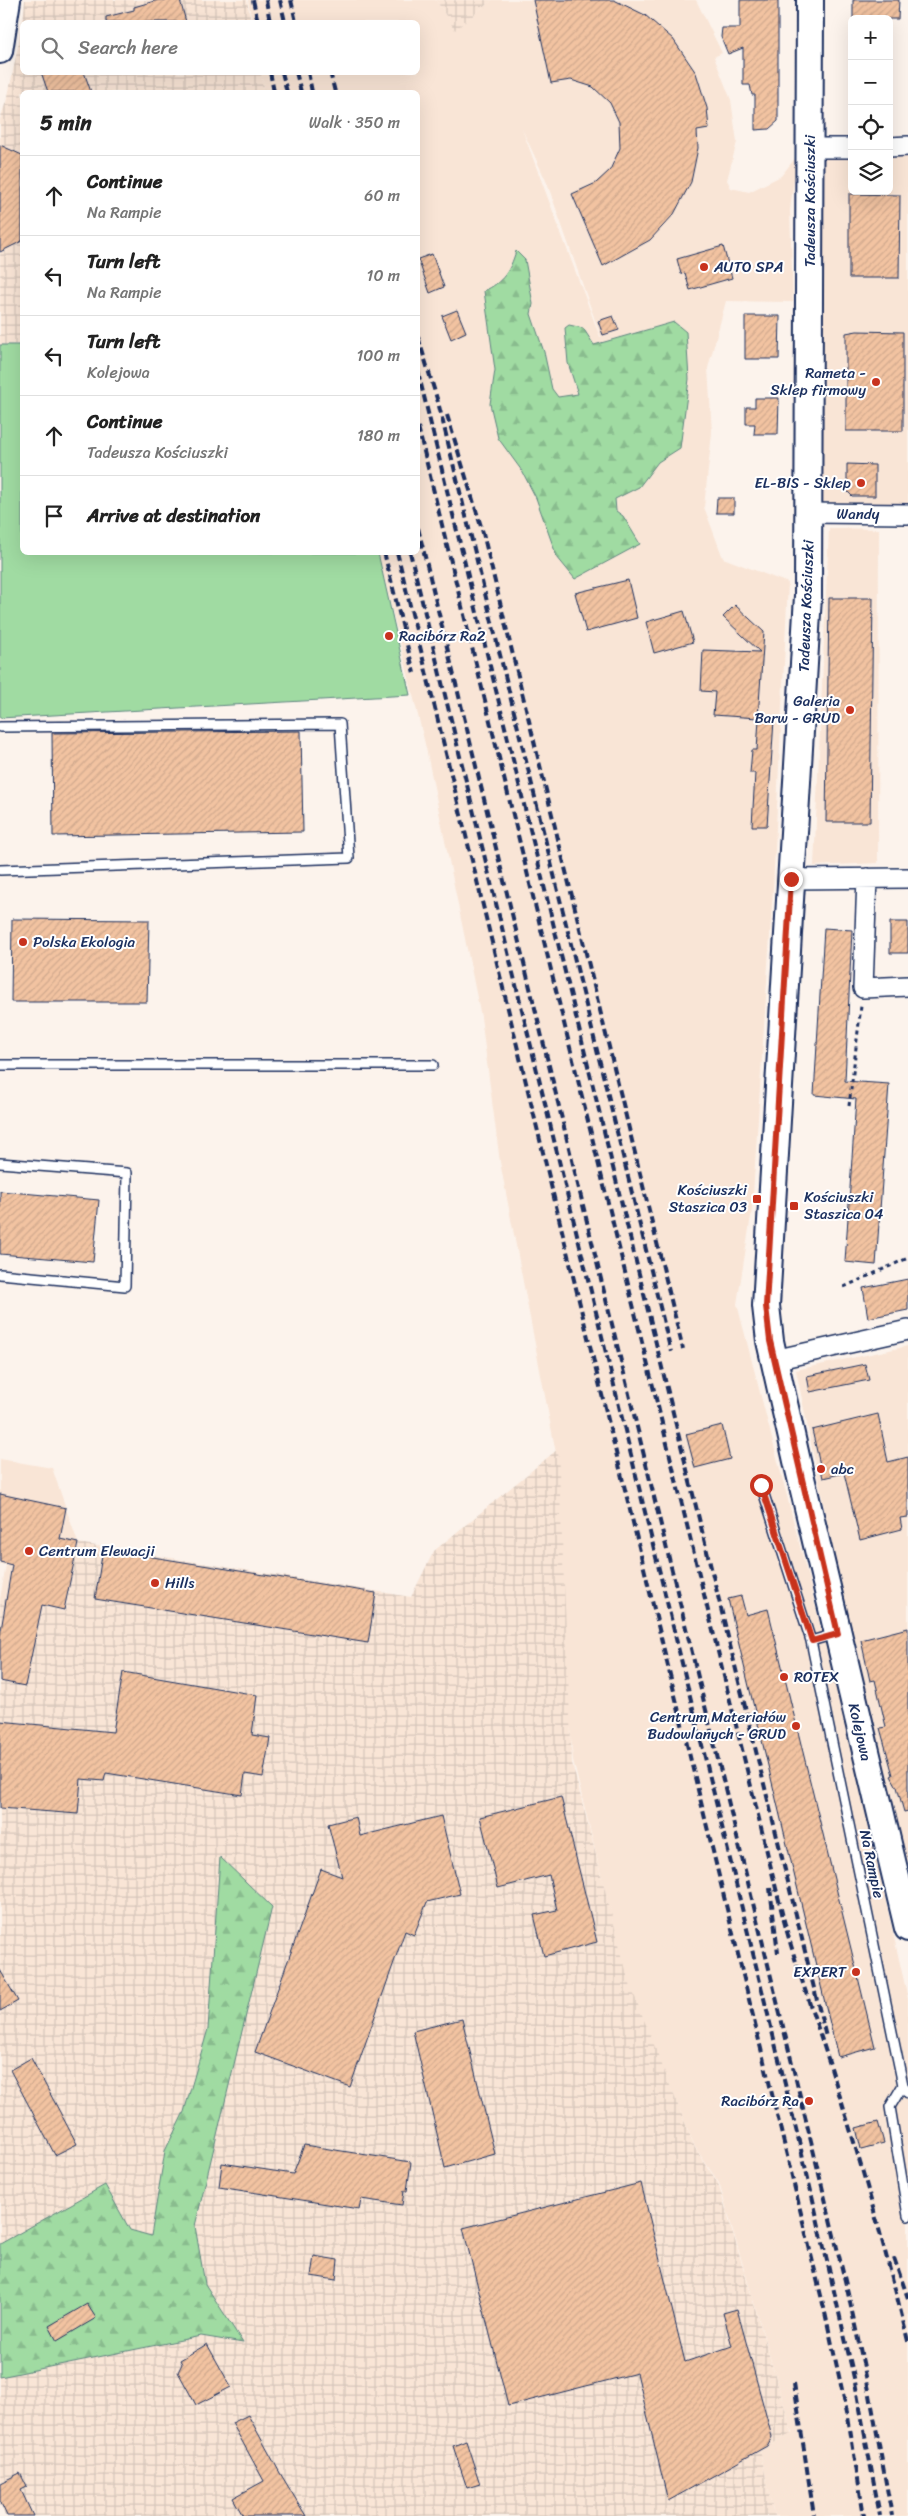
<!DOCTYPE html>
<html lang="en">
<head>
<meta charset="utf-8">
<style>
  body { margin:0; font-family:Sriracha,sans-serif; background:#f2f2f2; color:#222 }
  .controls { position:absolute; right:15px; top:15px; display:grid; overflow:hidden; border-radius:8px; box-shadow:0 5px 20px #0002 }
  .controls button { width:45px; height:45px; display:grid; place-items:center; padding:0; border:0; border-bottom:1px solid #e0e0e0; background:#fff; color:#222; font:25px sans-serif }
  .stop { position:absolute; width:15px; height:15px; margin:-11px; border:4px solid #c8321e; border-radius:50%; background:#fff }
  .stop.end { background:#c8321e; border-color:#fff; box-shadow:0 1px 5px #0008 }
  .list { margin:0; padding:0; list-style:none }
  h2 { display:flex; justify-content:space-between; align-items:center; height:65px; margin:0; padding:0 20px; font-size:21px }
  h2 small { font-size:16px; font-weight:400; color:#767676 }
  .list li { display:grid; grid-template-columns:32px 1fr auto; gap:15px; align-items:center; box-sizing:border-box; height:80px; padding:0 20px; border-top:1px solid #e0e0e0 }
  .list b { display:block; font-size:19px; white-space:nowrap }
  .list p { margin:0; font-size:16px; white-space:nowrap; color:#767676 }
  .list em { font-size:16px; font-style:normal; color:#767676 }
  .icon { flex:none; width:28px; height:28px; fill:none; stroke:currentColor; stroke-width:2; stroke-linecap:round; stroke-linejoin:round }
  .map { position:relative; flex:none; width:908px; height:2516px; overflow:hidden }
  .search { position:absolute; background:#fff; box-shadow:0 5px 20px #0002; left:20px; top:20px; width:400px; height:55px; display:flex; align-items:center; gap:12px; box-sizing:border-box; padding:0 18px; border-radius:8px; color:#767676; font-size:19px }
  .panel { position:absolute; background:#fff; box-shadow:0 5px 20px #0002; left:20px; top:90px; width:400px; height:465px; border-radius:8px }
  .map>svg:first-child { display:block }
  .built { fill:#f9e5d6; fill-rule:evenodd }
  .industrial { fill:url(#industrial-grid) }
  .green { fill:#a0dba2; stroke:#5e8580 }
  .forest { fill:url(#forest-firs); stroke:#5e8580 }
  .building { fill:url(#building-hatch); stroke:#1b2f5e }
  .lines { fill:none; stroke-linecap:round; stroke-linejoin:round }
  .service-casing { stroke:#1b2f5e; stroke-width:12 }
  .minor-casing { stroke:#1b2f5e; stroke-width:22 }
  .tertiary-casing { stroke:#1b2f5e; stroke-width:28 }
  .secondary-casing { stroke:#1b2f5e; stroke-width:30 }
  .path { stroke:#1b2f5e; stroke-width:3; stroke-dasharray:4 4; stroke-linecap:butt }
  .service { stroke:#fff; stroke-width:9 }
  .minor { stroke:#fff; stroke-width:19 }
  .tertiary { stroke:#fff; stroke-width:24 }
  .secondary { stroke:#fff; stroke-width:26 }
  .rail { stroke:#1b2f5e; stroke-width:4; stroke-dasharray:8 4; stroke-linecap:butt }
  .route { stroke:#c8321e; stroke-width:6 }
  .poi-dot { fill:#c8321e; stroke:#fff; stroke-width:2 }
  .labels { text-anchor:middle; stroke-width:4; stroke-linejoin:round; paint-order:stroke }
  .street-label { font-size:15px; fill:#1b2f5e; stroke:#fff }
  .poi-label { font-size:15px; fill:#1b2f5e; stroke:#fff; text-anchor:start }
</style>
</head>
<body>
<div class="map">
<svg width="908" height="2516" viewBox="0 0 908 2516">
  <defs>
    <pattern id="industrial-grid" width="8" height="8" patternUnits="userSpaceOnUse" patternTransform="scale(1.25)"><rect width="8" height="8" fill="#f9e5d6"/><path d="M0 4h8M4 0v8" fill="none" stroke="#d5c5ba"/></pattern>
    <pattern id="forest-firs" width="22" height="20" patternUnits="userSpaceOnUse" patternTransform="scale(1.25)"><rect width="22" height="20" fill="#a0dba2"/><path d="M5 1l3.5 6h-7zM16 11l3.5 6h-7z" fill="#89bc8e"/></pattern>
    <pattern id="building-hatch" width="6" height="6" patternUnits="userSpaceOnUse" patternTransform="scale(1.25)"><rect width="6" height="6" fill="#f2c3a1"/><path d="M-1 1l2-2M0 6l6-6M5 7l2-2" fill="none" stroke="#cfa88d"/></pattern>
  </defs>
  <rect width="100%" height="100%" fill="#fcf3ec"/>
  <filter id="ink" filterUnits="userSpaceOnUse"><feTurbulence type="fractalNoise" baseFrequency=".02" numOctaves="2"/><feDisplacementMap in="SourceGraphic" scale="10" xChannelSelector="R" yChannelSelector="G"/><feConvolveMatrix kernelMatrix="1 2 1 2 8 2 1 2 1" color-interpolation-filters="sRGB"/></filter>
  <g filter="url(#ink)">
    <path class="built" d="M248,0H436L455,29L492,0H696L722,53L714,57L731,100L737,142L727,180L731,188L749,192L781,176L797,156L790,210L793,302L726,301L708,368L712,433L704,507L723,558L788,583L773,889L752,1210L737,1304L842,1708L908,1999V2516H774L760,2450L792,2433L719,2183L695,2147L628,1985L573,1760L554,1544L556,1453L500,1162L481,1017L426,748L378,553L418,552V92H265L261,73L418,72V22H252ZM522,129L547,183L601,337H604H600Z
      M889,156H908V506L821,504L818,159L852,158V191H889Z
      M829,528L879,529L878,863L814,866Z
      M908,1346V1875L842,1595L796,1370Z
      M0,1459L52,1468L78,1543L65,1611L0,1599L6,1565L0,1564Z"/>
    <path class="industrial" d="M25,0H247L251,22H23Z
      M436,0H492L455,30Z
      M22,26V72L261,73L265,92H22V344L0,345V119L8,96Z
      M558,1449L572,1763L629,1982L695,2148L718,2183L790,2426L791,2434L760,2450L774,2516H5L0,2505V1599L65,1611L78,1543L411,1597L434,1551Z"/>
    <path class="green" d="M0,345H22V552L378,553L410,695L0,718Z"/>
    <path class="forest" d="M516,251L525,260L533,304L531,314L544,352L552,389L558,397L578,394L568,363L565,328L569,325L583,328L594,345L674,322L686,332L689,379L680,448L658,462L639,487L615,499L616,511L623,516L640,544L575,579L557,557L536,498L522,471L498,438L490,404L495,370L484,291C503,282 510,271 516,251Z
      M220,1857L272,1907L195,2226L205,2284L243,2343L201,2336L0,2377V2244L105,2185L130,2230L151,2236L165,2151L184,2112L208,2029Z"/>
    <path class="building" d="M158,0H180L186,22H106V17L134,10V7Z
      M533,0H614L645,15L673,39L696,73L707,108L709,129L697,131L698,148L691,182L674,214L650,240L603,266L572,194L596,183L610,170L620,148L619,122L610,103L593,87L571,80L551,83Z
      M740,0H778V121L769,129L755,130V95H752L750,85H743V48L728,54L721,37L722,28H740Z
      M853,0H899L898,19H853Z
      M41,72H84L91,92H48Z
      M0,145L22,155V241L0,252Z
      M849,194L900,195L899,278H849Z
      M723,246L732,278L690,290L685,273L681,274L677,259Z
      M432,254L444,287L430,293L418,259Z
      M457,310L466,332L451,339L442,316Z
      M613,316L619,330L603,335L598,321Z
      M745,316H780L779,359H745Z
      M857,331L903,332V431H846V333Z
      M755,398H779L778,434H754L755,424H746V407H755Z
      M847,464L875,465V496H852L847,491Z
      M717,498H734V513H716Z
      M628,580L637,618L586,632L575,593Z
      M829,598H873L870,822H826Z
      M735,605L764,632L758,718L713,715L715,692L701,691L703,650L760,652L723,617Z
      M684,611L693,642L654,653L646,622Z
      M759,719L774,720L767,826H752L755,773H750L752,750H757Z
      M301,731L303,832L53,836L52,733Z
      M12,919L149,920L147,1002H11Z
      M890,922H908V953H890Z
      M824,928L852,930L845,1081L889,1084L876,1265L845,1262L856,1099L814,1095Z
      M0,1191L99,1200L93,1262L0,1254Z
      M908,1279V1310L868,1318L863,1288Z
      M865,1364L869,1380L810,1392L807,1376Z
      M878,1414L888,1462L908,1457V1517L900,1518L902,1529L860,1540L844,1473L823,1478L812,1430Z
      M722,1425L730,1459L695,1468L686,1434Z
      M0,1494L66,1508L60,1539L78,1543L64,1610L42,1605L25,1686L0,1681V1636L12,1565L0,1562Z
      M103,1549L376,1593L368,1643L95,1599Z
      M741,1596L746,1615L768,1609L875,2047L838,2057L728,1599Z
      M908,1628V1811L904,1812L897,1787L891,1776L893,1775L880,1728L886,1727L875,1680L870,1681L861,1640Z
      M123,1672L257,1695L252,1735L270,1738L263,1777L245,1774L242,1795L106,1773L104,1781L81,1779L78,1814L0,1808V1721L113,1732Z
      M561,1797L597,1942L544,1956L534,1915L557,1910L549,1875L498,1888L480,1817Z
      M441,1816L460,1894L427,1902L414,1935L405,1931L350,2087L255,2052L321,1869L342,1877L328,1824L356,1817L360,1836Z
      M0,1970L18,2001L0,2011Z
      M462,2019L495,2154L445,2168L413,2031Z
      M31,2058L77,2144L55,2155L10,2070Z
      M878,2122L884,2143L861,2149L856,2128Z
      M304,2145L411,2162L407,2191H404L402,2205L361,2199L359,2209L219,2187L222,2163L293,2174Z
      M641,2183L685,2362L732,2346L723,2313L737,2309L772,2437L767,2446L668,2501L637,2373L508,2406L463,2228Z
      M314,2256L338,2260L336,2280L311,2276Z
      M87,2304L96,2318L57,2341L49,2326Z
      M207,2344L231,2387L196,2405L178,2372L182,2364L180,2360Z
      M248,2415L280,2473L306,2516H243L233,2498L264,2481L232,2423Z
      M466,2441L480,2484L467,2488L453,2446Z
      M20,2473L27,2487L21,2490L33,2516H7L0,2501V2483Z"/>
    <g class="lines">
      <g class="service-casing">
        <path id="service" d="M0,727L340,724L349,858L0,870
          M0,1065H433
          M0,1163L127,1173L125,1286L0,1274
          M761,1485L811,1641
          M835,1634L811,1641L903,2085L908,2093
          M903,2085L890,2107L908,2216"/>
      </g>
      <g class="minor-casing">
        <path id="minor" d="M889,147L908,146
          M810,148H852
          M808,513L908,514
          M867,878L863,988L908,986
          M791,879L908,878
          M774,1360L908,1330"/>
      </g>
      <g class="tertiary-casing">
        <path id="tertiary" d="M0,51L8,0"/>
      </g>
      <g class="secondary-casing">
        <path id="secondary" d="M810,0L808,596L766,1306L770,1341L797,1461L908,1928"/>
      </g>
      <path class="path" d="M849,1106L861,1006
        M844,1287L908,1258"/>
      <use href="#service" class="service"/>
      <use href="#minor" class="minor"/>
      <use href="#tertiary" class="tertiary"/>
      <use href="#secondary" class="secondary"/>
      <path class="rail" d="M253,0L258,22
        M266,0L270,22
        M280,0L285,22
        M291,0L296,22
        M270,72L274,92
        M282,72L287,92
        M296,72L301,92
        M308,72L312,92
        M330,72L335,92
        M418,337L438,402L671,1352
        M418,372L826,2037
        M447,415L483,533L683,1349
        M418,427L783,1917C798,1974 819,2028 836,2084C863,2169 887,2255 908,2341
        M418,528L848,2293L870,2395L892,2516
        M384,552L414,673
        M397,552L824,2308L848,2417L864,2516
        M410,552L807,2174L855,2382L880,2516
        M770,1888L778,1953
        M894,2258L908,2298
        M794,2383L814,2516"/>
    </g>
  </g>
  <g class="lines" filter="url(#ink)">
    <path class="route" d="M761,1485L812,1641L838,1634L770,1341L766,1306L791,879"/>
  </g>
  <g class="poi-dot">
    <circle cx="704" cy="267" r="5"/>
    <circle cx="876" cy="382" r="5"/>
    <circle cx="861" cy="483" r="5"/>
    <circle cx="389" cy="636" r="5"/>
    <circle cx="850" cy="710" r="5"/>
    <circle cx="23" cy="942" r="5"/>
    <rect x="752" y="1194" width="10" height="10" rx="2.5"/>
    <rect x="789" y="1201" width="10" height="10" rx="2.5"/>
    <circle cx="821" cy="1469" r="5"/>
    <circle cx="29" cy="1551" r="5"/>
    <circle cx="155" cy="1583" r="5"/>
    <circle cx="784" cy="1677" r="5"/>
    <circle cx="796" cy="1726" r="5"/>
    <circle cx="856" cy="1972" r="5"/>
    <circle cx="809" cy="2101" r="5"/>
  </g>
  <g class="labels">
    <g class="street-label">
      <text transform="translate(810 201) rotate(-90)" y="5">Tadeusza Kościuszki</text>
      <text x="858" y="519">Wandy</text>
      <text transform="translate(806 606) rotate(-88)" y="5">Tadeusza Kościuszki</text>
      <text transform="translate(860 1732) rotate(77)" y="5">Kolejowa</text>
      <text transform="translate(872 1864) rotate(78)" y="5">Na Rampie</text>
    </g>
    <g class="poi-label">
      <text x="714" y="272">AUTO SPA</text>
      <text x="866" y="378" text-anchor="end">Rameta -<tspan x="866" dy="17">Sklep firmowy</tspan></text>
      <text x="851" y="488" text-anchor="end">EL-BIS - Sklep</text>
      <text x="399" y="641">Racibórz Ra2</text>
      <text x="840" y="706" text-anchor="end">Galeria<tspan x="840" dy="17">Barw - GRUD</tspan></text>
      <text x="33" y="947">Polska Ekologia</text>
      <text x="747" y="1195" text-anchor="end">Kościuszki<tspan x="747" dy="17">Staszica 03</tspan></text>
      <text x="804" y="1202">Kościuszki<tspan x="804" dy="17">Staszica 04</tspan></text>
      <text x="831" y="1474">abc</text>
      <text x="39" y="1556">Centrum Elewacji</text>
      <text x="165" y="1588">Hills</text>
      <text x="794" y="1682">ROTEX</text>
      <text x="786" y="1722" text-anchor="end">Centrum Materiałów<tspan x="786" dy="17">Budowlanych - GRUD</tspan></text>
      <text x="846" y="1977" text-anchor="end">EXPERT</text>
      <text x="799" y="2106" text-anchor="end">Racibórz Ra</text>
    </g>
  </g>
</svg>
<div class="controls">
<button>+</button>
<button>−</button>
<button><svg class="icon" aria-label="locate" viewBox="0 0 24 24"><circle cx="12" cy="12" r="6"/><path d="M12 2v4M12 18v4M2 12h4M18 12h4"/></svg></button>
<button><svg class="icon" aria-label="layers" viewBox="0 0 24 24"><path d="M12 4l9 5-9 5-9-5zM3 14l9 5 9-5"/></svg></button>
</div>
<div class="stop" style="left:761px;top:1485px"></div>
<div class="stop end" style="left:791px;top:879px"></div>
<div class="search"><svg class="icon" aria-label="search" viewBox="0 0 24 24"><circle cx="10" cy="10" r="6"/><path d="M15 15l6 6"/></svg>Search here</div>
<section class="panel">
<h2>5 min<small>Walk · 350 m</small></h2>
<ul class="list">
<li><svg class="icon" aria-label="ahead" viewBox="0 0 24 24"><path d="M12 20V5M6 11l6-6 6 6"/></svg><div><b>Continue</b><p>Na Rampie</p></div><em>60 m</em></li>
<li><svg class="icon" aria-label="left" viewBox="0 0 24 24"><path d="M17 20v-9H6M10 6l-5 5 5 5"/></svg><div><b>Turn left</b><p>Na Rampie</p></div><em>10 m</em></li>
<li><svg class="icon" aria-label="left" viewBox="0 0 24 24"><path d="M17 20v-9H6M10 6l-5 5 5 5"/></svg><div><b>Turn left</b><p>Kolejowa</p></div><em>100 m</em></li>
<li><svg class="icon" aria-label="ahead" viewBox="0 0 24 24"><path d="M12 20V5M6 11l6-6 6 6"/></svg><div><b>Continue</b><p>Tadeusza Kościuszki</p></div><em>180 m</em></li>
<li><svg class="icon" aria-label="arrive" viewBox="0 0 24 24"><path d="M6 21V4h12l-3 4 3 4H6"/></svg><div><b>Arrive at destination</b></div></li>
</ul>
</section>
</div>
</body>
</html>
